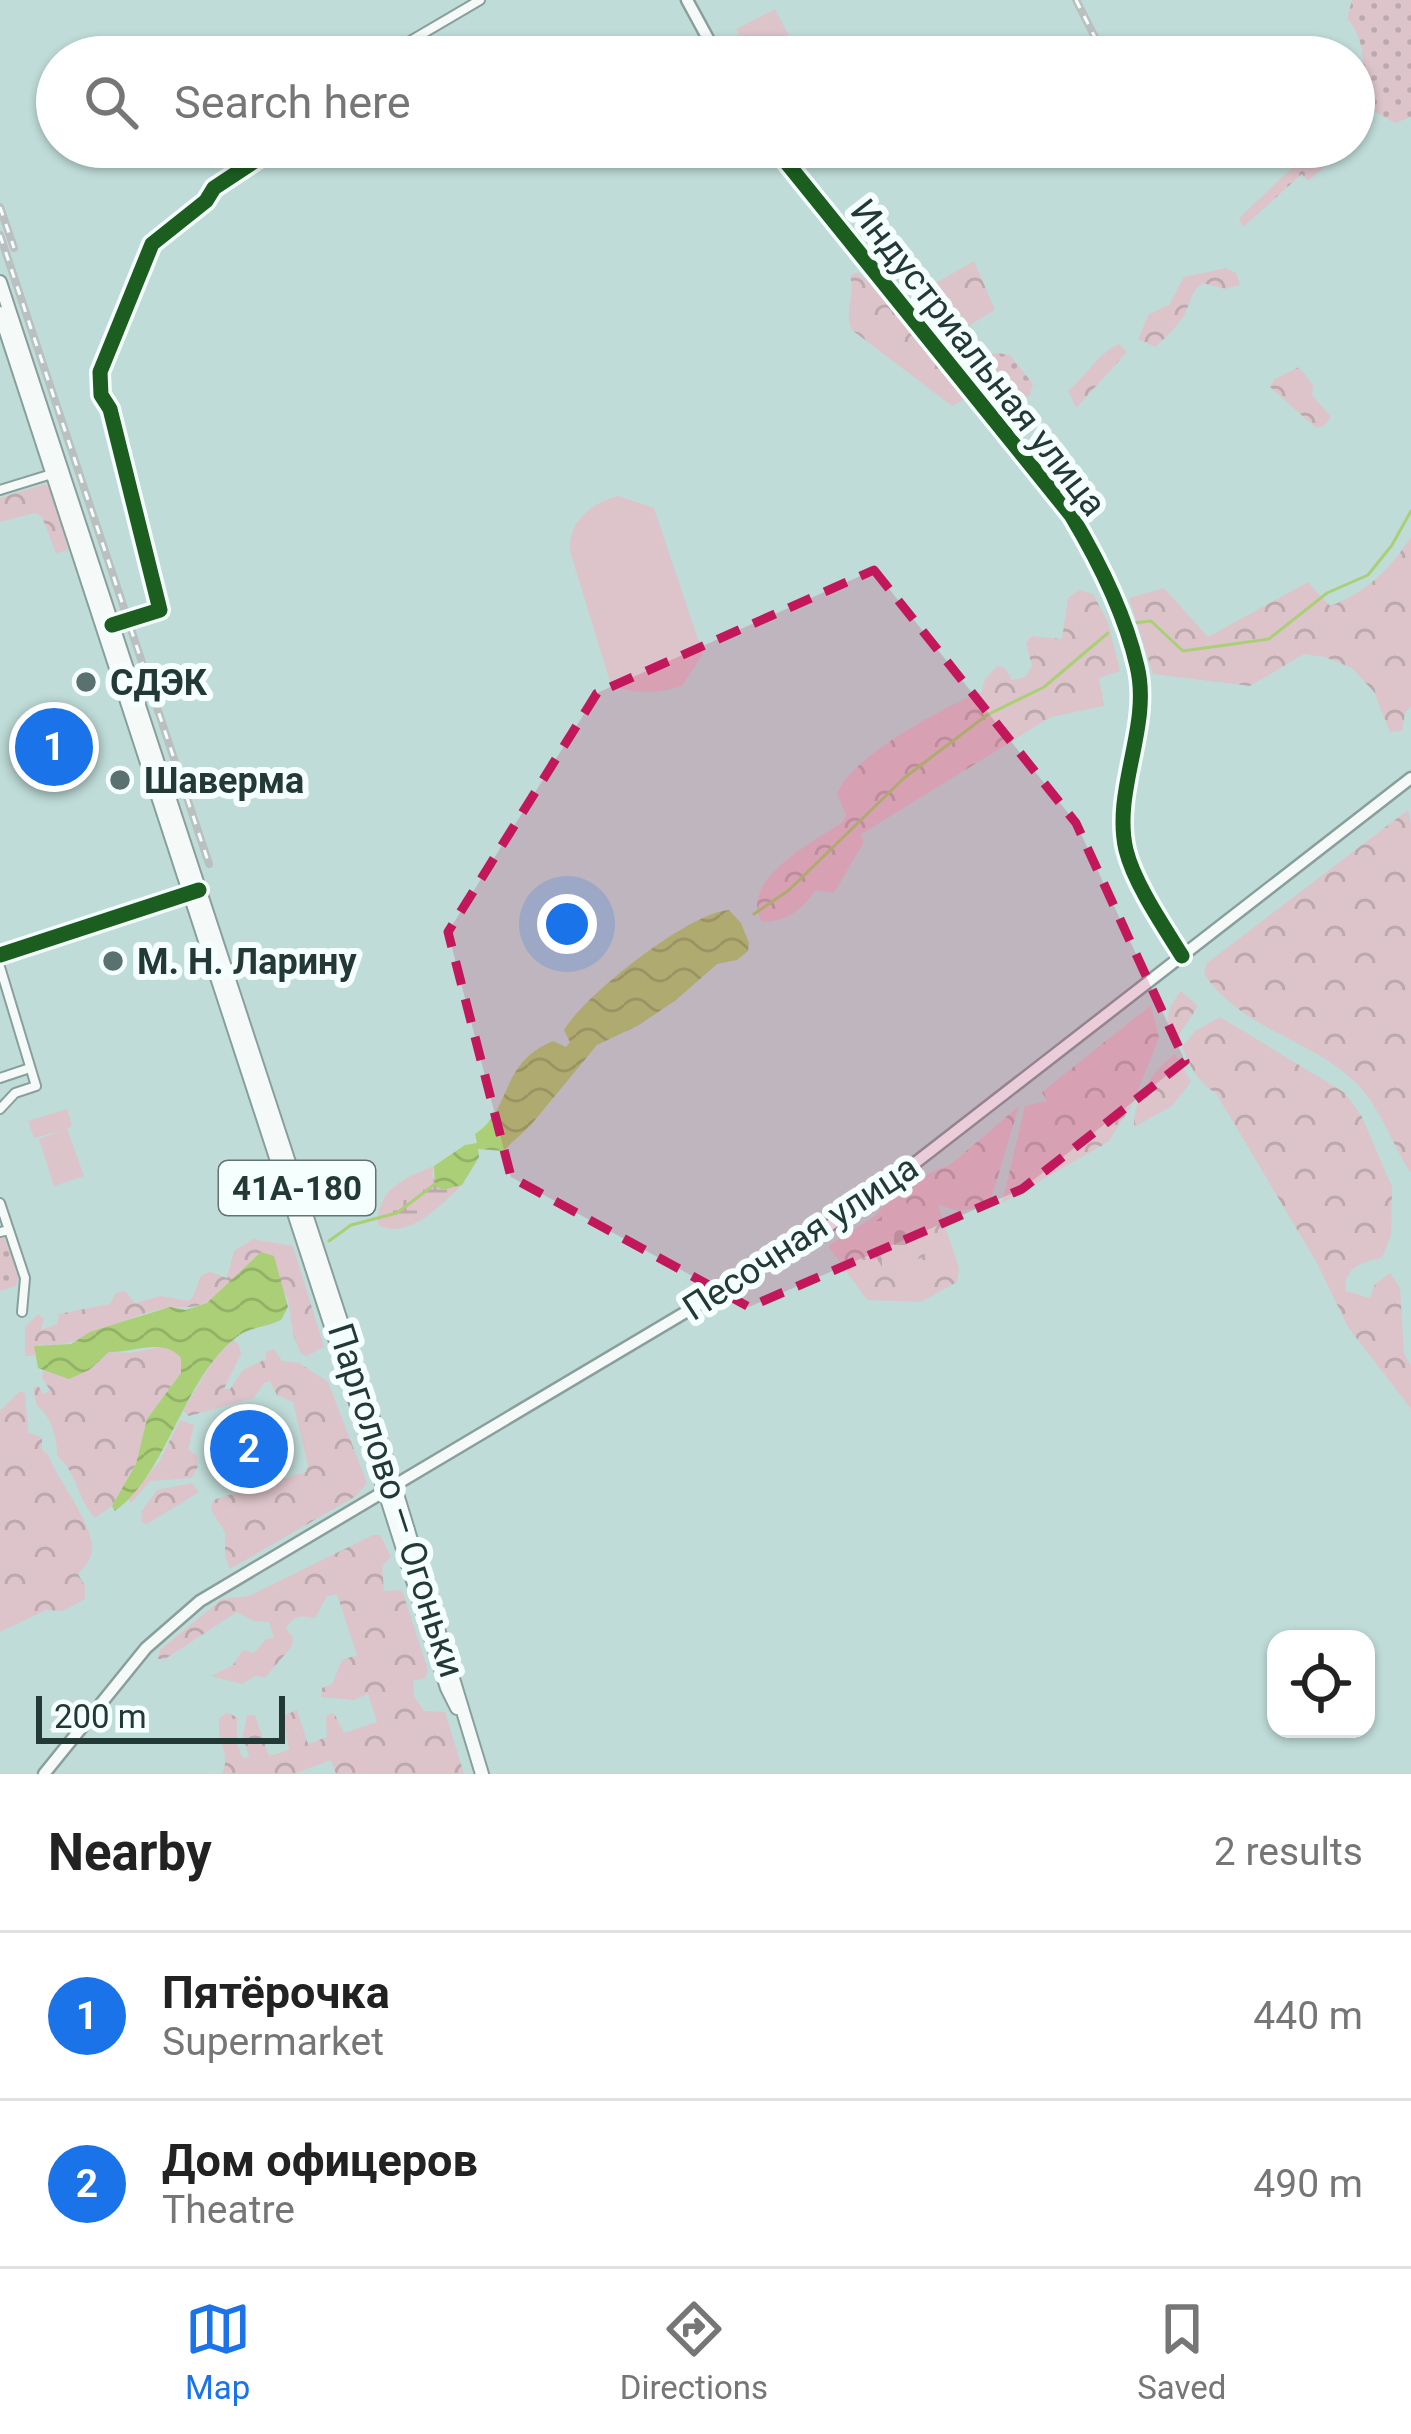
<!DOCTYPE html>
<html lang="en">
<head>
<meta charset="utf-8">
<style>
  body { margin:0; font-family:Roboto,sans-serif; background:#f6f6f6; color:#222 }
  .controls { position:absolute; right:36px; bottom:36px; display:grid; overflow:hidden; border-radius:24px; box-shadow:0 3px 9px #0004 }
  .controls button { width:108px; height:108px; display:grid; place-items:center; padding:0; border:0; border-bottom:3px solid #e0e0e0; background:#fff; color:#222; font:60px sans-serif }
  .scale { position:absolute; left:36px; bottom:30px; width:249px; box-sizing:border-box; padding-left:12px; border:6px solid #233936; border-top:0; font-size:33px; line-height:42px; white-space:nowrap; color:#233936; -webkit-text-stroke:9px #f5fffd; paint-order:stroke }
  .you { position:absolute; left:567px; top:924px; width:42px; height:42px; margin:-30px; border:9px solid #fff; border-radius:50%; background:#1a73e8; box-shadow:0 0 0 18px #1a73e833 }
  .badge { display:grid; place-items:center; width:78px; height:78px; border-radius:50%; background:#1a73e8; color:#fff; font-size:39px; font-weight:700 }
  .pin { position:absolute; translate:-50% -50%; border:6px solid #fff; box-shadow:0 3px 12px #0006 }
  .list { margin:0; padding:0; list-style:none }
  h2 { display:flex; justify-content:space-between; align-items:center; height:156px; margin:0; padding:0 48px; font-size:51px }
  h2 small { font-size:39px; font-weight:400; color:#767676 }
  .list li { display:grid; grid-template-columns:78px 1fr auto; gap:36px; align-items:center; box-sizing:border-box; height:168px; padding:0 48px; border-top:3px solid #e0e0e0 }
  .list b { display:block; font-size:45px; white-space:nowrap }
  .list p { margin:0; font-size:39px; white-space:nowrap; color:#767676 }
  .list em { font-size:39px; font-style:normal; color:#767676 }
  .icon { flex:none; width:66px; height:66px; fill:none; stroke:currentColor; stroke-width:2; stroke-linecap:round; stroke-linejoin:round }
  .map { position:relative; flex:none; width:1411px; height:1774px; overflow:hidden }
  .search { position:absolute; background:#fff; box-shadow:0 3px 9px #0004; left:36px; right:36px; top:36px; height:132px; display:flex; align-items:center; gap:30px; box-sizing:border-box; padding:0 42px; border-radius:66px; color:#767676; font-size:45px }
  .sheet { height:492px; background:#fff }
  nav { display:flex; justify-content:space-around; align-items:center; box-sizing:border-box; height:168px; border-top:3px solid #e0e0e0; background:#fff; font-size:33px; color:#767676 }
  nav a { display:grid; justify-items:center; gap:6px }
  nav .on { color:#1a73e8 }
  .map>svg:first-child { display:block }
  .green { fill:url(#green-dots) }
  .forest { fill:url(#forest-crowns) }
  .wetland { fill:url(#wetland-marsh) }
  .cemetery { fill:url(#cemetery-stones) }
  .pitch { fill:#dcc4ca }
  .water { fill:url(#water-waves) }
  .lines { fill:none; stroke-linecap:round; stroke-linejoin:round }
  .stream { stroke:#aacf76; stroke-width:3 }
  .street-casing { stroke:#899f9c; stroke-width:12 }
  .secondary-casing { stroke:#899f9c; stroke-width:15 }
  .primary-casing { stroke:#899f9c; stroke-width:16 }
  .street { stroke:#f5faf9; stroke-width:8 }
  .secondary { stroke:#f5faf9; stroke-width:10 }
  .primary { stroke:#f5faf9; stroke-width:12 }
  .rail-casing { stroke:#b9c0bf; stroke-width:8 }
  .rail { stroke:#f5fffd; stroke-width:3; stroke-dasharray:9; stroke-linecap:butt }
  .cycleway-casing { stroke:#f5fffd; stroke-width:22 }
  .cycleway { stroke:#1b5e20; stroke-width:15 }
  .marked { fill:#c2185b; fill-opacity:0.2; stroke:#c2185b; stroke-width:9; stroke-dasharray:24 15; stroke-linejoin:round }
  .poi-dot { fill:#5a726f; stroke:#f5fffd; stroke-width:4.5 }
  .labels { text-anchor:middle; stroke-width:12; stroke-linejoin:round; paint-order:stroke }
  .shield { fill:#f5fffd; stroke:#627472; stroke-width:3 }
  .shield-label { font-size:33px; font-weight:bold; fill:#233936 }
  .street-label { font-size:36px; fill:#233936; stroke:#f5fffd }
  .poi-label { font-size:36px; font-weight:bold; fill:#233936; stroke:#f5fffd; text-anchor:start }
</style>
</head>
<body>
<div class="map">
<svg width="1411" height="1774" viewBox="0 0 1411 1774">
  <defs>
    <pattern id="green-dots" width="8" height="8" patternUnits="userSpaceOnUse" patternTransform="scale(3)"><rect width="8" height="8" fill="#dcc4ca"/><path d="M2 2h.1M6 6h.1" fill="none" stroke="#bca9ae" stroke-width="1.8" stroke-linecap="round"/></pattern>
    <pattern id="forest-crowns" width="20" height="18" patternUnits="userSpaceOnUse" patternTransform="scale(3)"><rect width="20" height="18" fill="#dcc4ca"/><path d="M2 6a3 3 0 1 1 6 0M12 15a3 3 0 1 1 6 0" fill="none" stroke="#bca9ae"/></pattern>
    <pattern id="wetland-marsh" width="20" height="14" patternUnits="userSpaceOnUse" patternTransform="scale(3)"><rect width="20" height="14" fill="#dcc4ca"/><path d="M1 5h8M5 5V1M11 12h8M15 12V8" fill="none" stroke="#bca9ae"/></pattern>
    <pattern id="cemetery-stones" width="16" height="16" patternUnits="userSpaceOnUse" patternTransform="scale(3)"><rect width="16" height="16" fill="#dcc4ca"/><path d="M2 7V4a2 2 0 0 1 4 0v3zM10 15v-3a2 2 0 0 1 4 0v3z" fill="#bca9ae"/></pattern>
    <pattern id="water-waves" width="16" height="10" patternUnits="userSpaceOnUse" patternTransform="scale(3)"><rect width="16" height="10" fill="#aacf76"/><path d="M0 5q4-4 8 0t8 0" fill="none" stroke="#92b267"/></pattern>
  </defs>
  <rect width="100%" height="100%" fill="#bfdcd8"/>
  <path class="green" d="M1352,0H1411V117L1395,123L1373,111L1354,116C1362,84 1372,46 1347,19Z
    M1314,147L1329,163L1308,181L1302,174L1243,227L1239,218Z
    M997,353L1010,355L1033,384L1030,395L1016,402L992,405C984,389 967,371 977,355Z
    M4,1237L20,1274L16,1286L0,1291V1238Z"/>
  <path class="forest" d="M974,261L995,310L963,329H936L919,307L915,295Z
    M1226,268L1236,273L1240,285L1224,289L1203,283C1190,291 1191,304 1183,317C1175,329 1166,337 1155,347L1138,339L1149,314L1169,305L1184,277Z
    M857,272L871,284L965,399L952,406L852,330C843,310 856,296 850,276Z
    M1119,344L1127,352L1076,408L1068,391C1086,376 1097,354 1119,344Z
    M1299,367L1313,385L1312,395L1331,417L1324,426L1316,428L1270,387L1275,379Z
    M45,484L53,493L68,550L56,553L42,517L35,513L0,522V498Z
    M1411,537V706L1405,713L1402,731L1390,732L1374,692L1352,668L1325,657L1304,654L1250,686L1153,674L1129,598L1164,588L1208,637L1308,582L1330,606C1367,592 1390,569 1411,537Z
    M1079,590L1093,594L1108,622L1120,671L1099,678L1104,706L1051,717L860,835L864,842L834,893L816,890C800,911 789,921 762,922C737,881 814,841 843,822L846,815L837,794C849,758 946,705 982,692L985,679L997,666L1005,668L1012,680L1025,677L1032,666L1026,643L1032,636L1062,639L1068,598Z
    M1408,810L1411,824V1173C1392,1144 1381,1109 1357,1084C1312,1038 1244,1032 1204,974L1207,963Z
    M1181,991L1198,1006L1174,1042C1164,1021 1166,1010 1181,991Z
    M1151,1005L1159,1038L1132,1105L1108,1142L1002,1203L1025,1106L1047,1101L1042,1092Z
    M1220,1017L1345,1093L1362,1117L1392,1187L1391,1235L1382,1258C1364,1261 1342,1268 1346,1291L1370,1298L1375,1284L1390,1273L1400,1288L1404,1353L1411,1366V1409L1348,1327L1317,1263L1216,1093C1198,1083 1189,1065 1182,1047L1195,1031Z
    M1175,1054L1191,1082L1172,1106L1134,1127C1133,1099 1152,1071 1175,1054Z
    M1019,1106L989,1206L958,1211L938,1205L959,1268L957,1282L921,1302L867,1300L828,1246L875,1216L884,1205L933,1171L950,1165Z
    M253,1239L293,1246L324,1347L307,1356L301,1354L293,1334L288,1299L261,1252C246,1267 231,1287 213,1299C196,1310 185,1306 168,1308C123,1313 83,1351 39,1344L34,1356H25V1327L38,1314L44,1319L41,1330L57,1324L59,1314L110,1304L116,1293L125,1291L135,1303L161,1296L188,1301L194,1295L201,1275L211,1272L227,1278L234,1251Z
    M233,1340L239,1345L241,1354L224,1389H230L243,1370L266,1359V1352L274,1349L282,1361L299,1363L328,1382L367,1483L356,1496L230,1569L225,1556V1532L211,1510L213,1500L306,1472L308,1466L293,1402L277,1395L270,1381L264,1383L254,1398L189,1416L183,1411L214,1359Z
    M164,1346L174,1350L181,1358V1373L147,1419L136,1464L112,1506L95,1518C77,1499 77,1471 57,1456C58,1440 51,1415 37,1406L33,1388L38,1386L44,1394L50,1390L42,1378L43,1371L89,1370L109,1352L131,1353Z
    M20,1391L25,1393L28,1432L42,1438V1450L48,1454C57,1480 93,1522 92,1550C92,1559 84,1567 78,1574L85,1586V1599L63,1611L46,1610L0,1632V1411Z
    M180,1420L194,1425L188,1450L197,1455L198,1466L192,1478L150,1481L131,1503L128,1499L159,1462Z
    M192,1483L199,1492L147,1524L142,1522L141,1512L157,1490Z
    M373,1535H380L391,1557L382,1566L384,1591L400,1590L403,1593L428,1670L425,1678L413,1681L414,1696L424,1711L445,1712L464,1774H336L331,1760L294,1774H222C232,1753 214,1738 220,1717L227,1713L237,1717V1745L243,1758L249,1757L243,1736L247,1715H255L269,1756L289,1750L283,1716L297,1710L308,1744L327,1737L326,1716L334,1713L344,1733L377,1722L368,1694L354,1700L321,1697L322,1688L332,1684L342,1660L357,1655L337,1594L327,1596L315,1618C301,1616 293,1614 286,1629L293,1637L292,1646L265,1678L255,1676L242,1684L211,1676L233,1665L243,1650L254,1653L266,1639L274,1638L269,1622L254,1621L237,1612L165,1659H158L160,1650L222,1599L249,1596Z"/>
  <path class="wetland" d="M434,1166L432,1176L443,1190L462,1185C441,1205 408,1241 378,1225C376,1189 406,1177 434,1166Z"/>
  <path class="cemetery" d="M905,1200L933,1250L889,1278L860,1232Z"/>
  <path class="pitch" d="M775,9L800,57H750L736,29Z
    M618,496L654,508L703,654L682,686C655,694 637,695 611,685L570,551C568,522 591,503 618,496Z
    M67,1109L72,1126L67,1129L84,1176L54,1186L39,1139L64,1130L34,1138L28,1121Z"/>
  <path class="water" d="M729,910L741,923L749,943L748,951L737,960L717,964L676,1000L639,1025L597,1045L530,1126L503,1151L478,1149L479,1157L462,1185L443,1190L435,1186L434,1166L465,1145L477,1143L475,1134C513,1109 499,1063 553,1041L566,1047L570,1042L564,1030C585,995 688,913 729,910Z
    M261,1252L274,1256L288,1307L281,1320C267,1327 250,1327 238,1336C183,1377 168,1473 115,1511L112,1506L136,1464L147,1419L181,1373V1358C164,1337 133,1353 109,1352L89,1370L69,1379L38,1368L34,1346L71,1344L90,1332L131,1319L170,1307L186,1310L207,1303Z"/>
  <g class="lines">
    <path class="stream" d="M1133,623L1151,621L1183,651L1269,639L1327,593L1368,575L1392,545L1411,511
      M754,914L789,890L904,778L987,715L1044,687L1108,633
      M329,1241L351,1225L397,1213L435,1184"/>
    <g class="street-casing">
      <path id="street" d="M383,57L480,0
        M0,490L55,473
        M114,625L160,610L110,409L101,395L100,372L152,244L206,201L214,188L276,147
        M0,955L193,892
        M0,967L36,1086L15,1093L0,1109
        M0,1078L30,1068
        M0,1203L9,1230L0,1232
        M9,1230L25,1278L22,1312"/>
    </g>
    <g class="secondary-casing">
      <path id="secondary" d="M687,0L718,57
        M774,147L1071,515C1098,560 1125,614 1137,666C1152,726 1112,790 1126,850C1134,883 1164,927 1182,956
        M44,1774L146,1648L200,1601L817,1234L870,1198L1411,778"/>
    </g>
    <g class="primary-casing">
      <path id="primary" d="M0,282L387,1461L482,1774
        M0,313L376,1464L447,1688L457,1708"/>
    </g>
    <use href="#street" class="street"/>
    <use href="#secondary" class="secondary"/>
    <use href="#primary" class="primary"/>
    <g class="rail-casing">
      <path id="rail" d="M1076,0L1105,57
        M0,207L14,248
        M0,235L209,864"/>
    </g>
    <use href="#rail" class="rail"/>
    <g class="cycleway-casing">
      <path id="cycleway" d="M774,147L1071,515C1098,560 1125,614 1137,666C1152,726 1112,790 1126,850C1134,883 1164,927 1182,956
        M112,625L160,610L110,409L101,395L100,372L152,244L206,201L214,188L276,147
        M0,955L199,890"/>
    </g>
    <use href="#cycleway" class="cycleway"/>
  </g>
  <path class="marked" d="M874,570L1076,823L1185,1061L1022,1189L749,1307L511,1177L448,932L597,693Z"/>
  <g class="poi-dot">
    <circle cx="86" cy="682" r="12"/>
    <circle cx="120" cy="780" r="12"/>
    <circle cx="113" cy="961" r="12"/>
  </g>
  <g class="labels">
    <rect class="shield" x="219" y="1161" width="156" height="54" rx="9"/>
    <g class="shield-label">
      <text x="297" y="1200">41А-180</text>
    </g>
    <g class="street-label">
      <text transform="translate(979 357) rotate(52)" y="13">Индустриальная улица</text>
      <text transform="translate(800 1237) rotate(-33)" y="13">Песочная улица</text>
      <text transform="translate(397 1500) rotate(72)" y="13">Парголово — Огоньки</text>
    </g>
    <g class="poi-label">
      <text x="110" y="695">СДЭК</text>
      <text x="144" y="793">Шаверма</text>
      <text x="137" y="974">М. Н. Ларину</text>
    </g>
  </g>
</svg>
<div class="controls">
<button><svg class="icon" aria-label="locate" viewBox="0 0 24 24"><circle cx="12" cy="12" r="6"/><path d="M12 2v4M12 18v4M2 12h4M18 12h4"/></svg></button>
</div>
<div class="scale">200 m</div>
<div class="you"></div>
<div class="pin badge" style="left:54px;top:747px">1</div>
<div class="pin badge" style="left:249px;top:1449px">2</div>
<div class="search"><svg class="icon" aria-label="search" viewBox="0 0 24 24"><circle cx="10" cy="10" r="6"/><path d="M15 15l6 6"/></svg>Search here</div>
</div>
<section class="sheet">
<h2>Nearby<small>2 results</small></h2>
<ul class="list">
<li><span class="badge">1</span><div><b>Пятёрочка</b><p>Supermarket</p></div><em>440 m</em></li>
<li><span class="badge">2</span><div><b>Дом офицеров</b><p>Theatre</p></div><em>490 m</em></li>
</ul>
</section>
<nav>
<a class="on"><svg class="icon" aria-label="map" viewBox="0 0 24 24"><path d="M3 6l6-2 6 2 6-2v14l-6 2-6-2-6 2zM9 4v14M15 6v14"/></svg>Map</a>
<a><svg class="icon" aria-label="directions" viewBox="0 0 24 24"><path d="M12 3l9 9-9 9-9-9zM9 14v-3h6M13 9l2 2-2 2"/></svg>Directions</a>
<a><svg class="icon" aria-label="saved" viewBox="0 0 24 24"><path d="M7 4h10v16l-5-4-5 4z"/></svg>Saved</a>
</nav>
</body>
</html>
